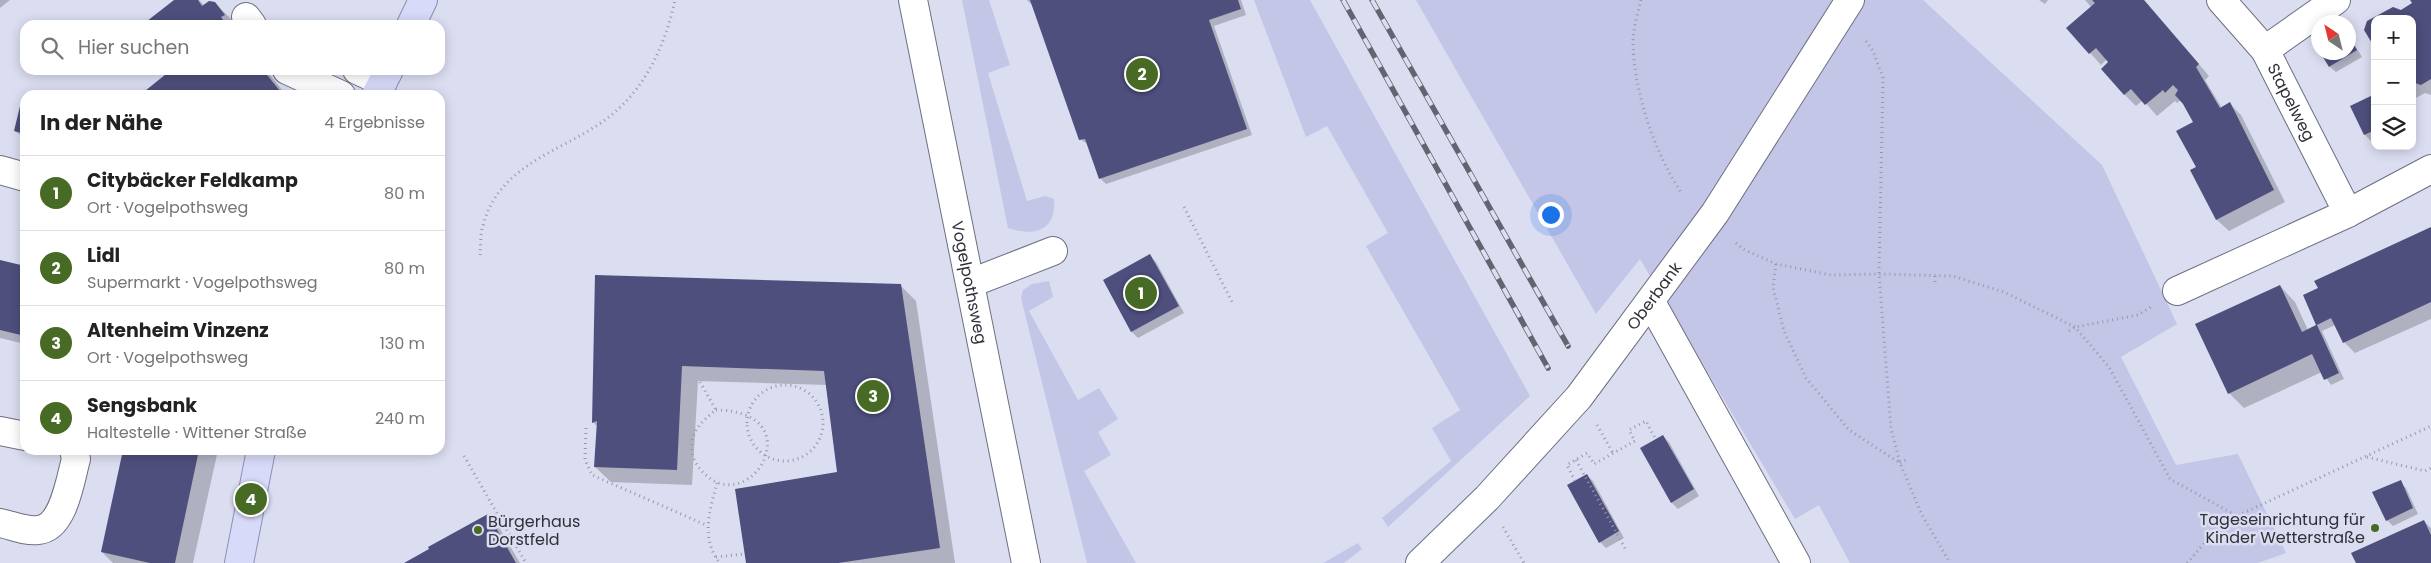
<!DOCTYPE html>
<html lang="de">
<head>
<meta charset="utf-8">
<style>
  body { margin:0; font-family:Poppins,sans-serif; background:#f6f6f6; color:#222 }
  .controls { position:absolute; right:15px; top:15px; display:grid; overflow:hidden; border-radius:10px; box-shadow:0 2px 12px #0003 }
  .controls button { width:45px; height:45px; display:grid; place-items:center; padding:0; border:0; border-bottom:1px solid #e0e0e0; background:#fff; color:#222; font:25px sans-serif }
  .compass { position:absolute; left:2311px; top:15px; width:45px; height:45px; border-radius:50%; background:#fff; box-shadow:0 2px 12px #0003; rotate:325deg }
  .you { position:absolute; left:1550px; top:214px; width:18px; height:18px; margin:-12px; border:4px solid #fff; border-radius:50%; background:#1a73e8; box-shadow:0 0 0 8px #1a73e833 }
  .badge { display:grid; place-items:center; width:32px; height:32px; border-radius:50%; background:#476b24; color:#fff; font-size:16px; font-weight:700 }
  .pin { position:absolute; translate:-50% -50%; border:2px solid #fff; box-shadow:0 1px 5px #0006 }
  .list { margin:0; padding:0; list-style:none }
  h2 { display:flex; justify-content:space-between; align-items:center; height:65px; margin:0; padding:0 20px; font-size:21px }
  h2 small { font-size:16px; font-weight:400; color:#767676 }
  .list li { display:grid; grid-template-columns:32px 1fr auto; gap:15px; align-items:center; box-sizing:border-box; height:75px; padding:0 20px; border-top:1px solid #e0e0e0 }
  .list b { display:block; font-size:19px; white-space:nowrap }
  .list p { margin:0; font-size:16px; white-space:nowrap; color:#767676 }
  .list em { font-size:16px; font-style:normal; color:#767676 }
  .icon { flex:none; width:28px; height:28px; fill:none; stroke:currentColor; stroke-width:2; stroke-linecap:round; stroke-linejoin:round }
  .map { position:relative; flex:none; width:2431px; height:563px; overflow:hidden }
  .search { position:absolute; background:#fff; box-shadow:0 2px 12px #0003; left:20px; top:20px; width:425px; height:55px; display:flex; align-items:center; gap:12px; box-sizing:border-box; padding:0 18px; border-radius:15px; color:#767676; font-size:19px }
  .panel { position:absolute; background:#fff; box-shadow:0 2px 12px #0003; left:20px; top:90px; width:425px; height:365px; border-radius:15px }
  .map>svg:first-child { display:block }
  .green { fill:#c3c6e7 }
  .shadow { fill:#0003 }
  .building { fill:#4e4f7c }
  .lines { fill:none; stroke-linecap:round; stroke-linejoin:round }
  .minor-casing { stroke:#6e6f81; stroke-width:30 }
  .major-casing { stroke:#8c8eb4; stroke-width:30 }
  .path { stroke:#9799a8; stroke-width:3; stroke-dasharray:1 4; stroke-linecap:butt }
  .minor { stroke:#fff; stroke-width:28 }
  .major { stroke:#d8dafa; stroke-width:28 }
  .rail-casing { stroke:#636470; stroke-width:5.5 }
  .rail { stroke:#dbddf1; stroke-width:4; stroke-dasharray:11; stroke-linecap:butt }
  .poi-dot { fill:#476b24; stroke:#dbddf1; stroke-width:2 }
  .labels { text-anchor:middle; stroke-width:5; stroke-linejoin:round; paint-order:stroke }
  .street-label { font-size:16px; fill:#2f3038; stroke:#dbddf1 }
  .poi-label { font-size:16px; fill:#2f3038; stroke:#dbddf1; text-anchor:end }
</style>
</head>
<body>
<div class="map">
<svg width="2431" height="563" viewBox="0 0 2431 563">
  <rect width="100%" height="100%" fill="#dbddf1"/>
  <path class="green" d="M962,0H989L1010,65L988,73L1027,201L1045,196L1054,199C1057,231 1033,237 1008,228Z
    M1254,0H1310L1530,396L1388,527L1382,518L1451,461L1432,428L1460,410L1366,246L1388,233L1327,126L1306,137Z
    M1416,0H1923L2102,165L2177,324L2121,357L2176,465L2238,454L2286,553L2258,563H1850L1819,505L1795,519L1640,259L1596,314Z
    M1049,281L1053,297L1029,311L1078,400L1099,388L1118,419L1098,432L1111,455L1084,471L1136,563H1087L1021,298L1023,290L1032,284Z
    M1358,543L1362,549L1344,563H1323Z"/>
  <path class="shadow" d="M0,0H10L0,8Z
    M176,0H199L205,6L215,3L237,25H145Z
    M1027,0H1241L1246,15L1214,26L1252,135L1106,184L1100,178L1089,145L1080,139L1033,6Z
    M2039,0H2048L2045,4Z
    M2085,0H2144L2209,76L2205,80L2222,108L2230,104L2241,115L2285,202L2229,231L2217,220L2192,171L2198,168L2195,122L2181,100L2177,103L2175,101L2157,116L2143,100L2136,106L2125,95L2103,69L2110,62L2107,59L2101,65L2068,28L2091,7Z
    M2412,0H2431V95L2425,93L2412,100V19H2375L2368,22L2393,9L2401,11L2414,4Z
    M2348,34L2362,57L2336,72L2330,67L2348,52Z
    M2318,36V48L2313,39Z
    M173,70H266L286,95H142Z
    M2375,95V139L2371,141L2365,135L2352,107Z
    M25,104V138L15,131Z
    M2431,229V319L2355,353L2344,342L2335,325L2322,331L2344,379L2331,385L2322,372L2244,408L2229,393L2280,286L2295,302L2308,330L2318,325L2305,296Z
    M1150,256L1156,262L1184,313L1138,338L1132,332L1104,281Z
    M0,262L25,267V344L0,338Z
    M596,276L900,285L916,301L955,563H747L839,473L828,385L698,381L692,485L611,482L595,467L598,427L593,422Z
    M1663,436L1669,442L1699,496L1678,509L1672,503L1642,448Z
    M125,450H218L193,563H113L102,552Z
    M1587,475L1593,481L1624,538L1606,548L1600,542Z
    M2400,482L2406,488L2418,514L2393,526L2387,520Z
    M487,515L499,527L520,563H406Z
    M2424,521L2431,528V563H2357Z"/>
  <path class="building" d="M174,0H198L202,6L209,1L215,2L225,15L221,17L227,25H142Z
    M1030,0H1238L1241,9L1209,20L1247,129L1099,179L1085,139L1079,140Z
    M2092,0H2144L2199,64L2196,67L2220,108L2230,102L2274,190L2216,220L2190,170L2196,167L2176,131L2193,122L2183,104L2175,95L2178,90L2173,85L2165,93L2163,90L2145,105L2131,89L2124,95L2101,69L2108,62L2096,48L2089,54L2066,28L2095,3Z
    M2410,0H2431V79L2421,85L2412,82V19H2375V48L2364,30L2367,21L2393,7L2401,10L2412,3Z
    M2348,36L2357,50L2329,67L2320,52H2348Z
    M171,70H263L280,91L275,95H140Z
    M2375,94V130L2364,135L2350,106Z
    M21,102L25,103V134L14,131Z
    M2431,227V302L2343,343L2331,318L2317,325L2339,373L2324,380L2312,354L2228,394L2195,324L2280,285L2302,332L2316,325L2303,295L2318,288L2314,281Z
    M1150,254L1179,306L1131,332L1103,280Z
    M0,260L25,266V336L0,330Z
    M595,275L901,284L940,548L838,563H746L735,489L837,472L824,371L682,366L677,470L594,467L597,421L592,423Z
    M1663,435L1694,489L1671,503L1640,448Z
    M123,450H199L175,563H150L101,552Z
    M1587,474L1619,531L1599,543L1567,485Z
    M2401,480L2413,508L2386,521L2372,492Z
    M488,514L516,563H404L429,549L428,547Z
    M2424,520L2431,535V563H2356L2351,553Z"/>
  <g class="lines">
    <g class="minor-casing">
      <g id="minor">
        <path id="s1" d="M913,0L1026,563"/>
        <path id="s2" d="M2221,0L2265,50L2348,213"/>
        <path d="M246,17L252,25"/>
        <path d="M2265,50L2336,0"/>
        <path d="M287,70L341,95"/>
        <path d="M357,70L383,82"/>
        <path d="M0,170L25,177"/>
        <path d="M971,283L1053,251"/>
        <path d="M2177,291L2348,213L2431,169"/>
        <path d="M1651,302L1796,563"/>
        <path d="M0,431L25,436"/>
        <path d="M0,523C11,525 27,532 38,530C64,528 70,480 76,459L74,450"/>
        <path id="s3" d="M1420,563L1487,498L1579,397L1715,213L1850,0"/>
      </g>
    </g>
    <g class="major-casing">
      <path id="major" d="M411,25L423,0
        M376,95L389,70
        M239,563L261,450"/>
    </g>
    <path class="path" d="M1641,0C1638,13 1633,28 1633,42C1633,89 1655,154 1681,192
      M1866,41L1873,51L1883,78L1879,274L1891,429L1900,463L1922,515L1950,563
      M1184,207L1233,304
      M1736,243L1743,249L1776,264L1831,275L1879,274L1953,276L2004,292L2075,327L2109,367L2170,479L2237,516
      M480,255C481,246 480,234 483,225C501,159 570,151 615,112C648,83 666,42 675,0
      M1776,264L1773,287L1784,331L1806,378L1849,430L1900,463
      M1935,276V283
      M2069,331L2075,327L2138,315L2151,307
      M700,382L716,410
      M747 423a38 38 0 1 1 76 0a38 38 0 1 1-76 0Z
      M716,410C811,411 754,515 707,476C699,469 693,461 692,450C690,432 702,421 716,410Z
      M1597,425L1613,453
      M586,428L585,460L592,475L706,525
      M464,456L526,563
      M2367,457L2425,471L2431,468
      M1576,460L1626,550
      M1900,463L1908,459
      M1575,481L1567,465L1587,453L1594,464L1635,441L1629,430L1646,421L1656,440
      M717,483C710,509 700,539 720,563
      M1503,527L1524,563
      M716,557L745,554
      M2187,563L2207,540L2237,516L2431,426"/>
    <use href="#minor" class="minor"/>
    <use href="#major" class="major"/>
    <g class="rail-casing">
      <path id="rail" d="M1343,0L1548,368
        M1372,0L1568,346"/>
    </g>
    <use href="#rail" class="rail"/>
  </g>
  <g class="poi-dot">
    <circle cx="2375" cy="528" r="5"/>
    <circle cx="478" cy="530" r="5"/>
  </g>
  <g class="labels">
    <g class="street-label">
      <text dy="6" stroke="none"><textPath href="#s2" startOffset="125">Stapelweg</textPath></text>
      <text dy="6" stroke="none"><textPath href="#s1" startOffset="288">Vogelpothsweg</textPath></text>
      <text dy="6" stroke="none"><textPath href="#s3" startOffset="356">Oberbank</textPath></text>
    </g>
    <g class="poi-label">
      <text x="2365" y="525">Tageseinrichtung für<tspan x="2365" dy="18">Kinder Wetterstraße</tspan></text>
      <text x="488" y="527" text-anchor="start">Bürgerhaus<tspan x="488" dy="18">Dorstfeld</tspan></text>
    </g>
  </g>
</svg>
<div class="controls">
<button>+</button>
<button>−</button>
<button><svg class="icon" aria-label="layers" viewBox="0 0 24 24"><path d="M12 4l9 5-9 5-9-5zM3 14l9 5 9-5"/></svg></button>
</div>
<svg class="compass" viewBox="-18 -18 36 36"><path d="M0-13l5 13h-10z" fill="#e53935"/><path d="M0 13l5-13h-10z" fill="#767676"/></svg>
<div class="you"></div>
<div class="pin badge" style="left:1141px;top:293px">1</div>
<div class="pin badge" style="left:1142px;top:74px">2</div>
<div class="pin badge" style="left:873px;top:396px">3</div>
<div class="pin badge" style="left:251px;top:499px">4</div>
<div class="search"><svg class="icon" aria-label="search" viewBox="0 0 24 24"><circle cx="10" cy="10" r="6"/><path d="M15 15l6 6"/></svg>Hier suchen</div>
<section class="panel">
<h2>In der Nähe<small>4 Ergebnisse</small></h2>
<ul class="list">
<li><span class="badge">1</span><div><b>Citybäcker Feldkamp</b><p>Ort · Vogelpothsweg</p></div><em>80 m</em></li>
<li><span class="badge">2</span><div><b>Lidl</b><p>Supermarkt · Vogelpothsweg</p></div><em>80 m</em></li>
<li><span class="badge">3</span><div><b>Altenheim Vinzenz</b><p>Ort · Vogelpothsweg</p></div><em>130 m</em></li>
<li><span class="badge">4</span><div><b>Sengsbank</b><p>Haltestelle · Wittener Straße</p></div><em>240 m</em></li>
</ul>
</section>
</div>
</body>
</html>
